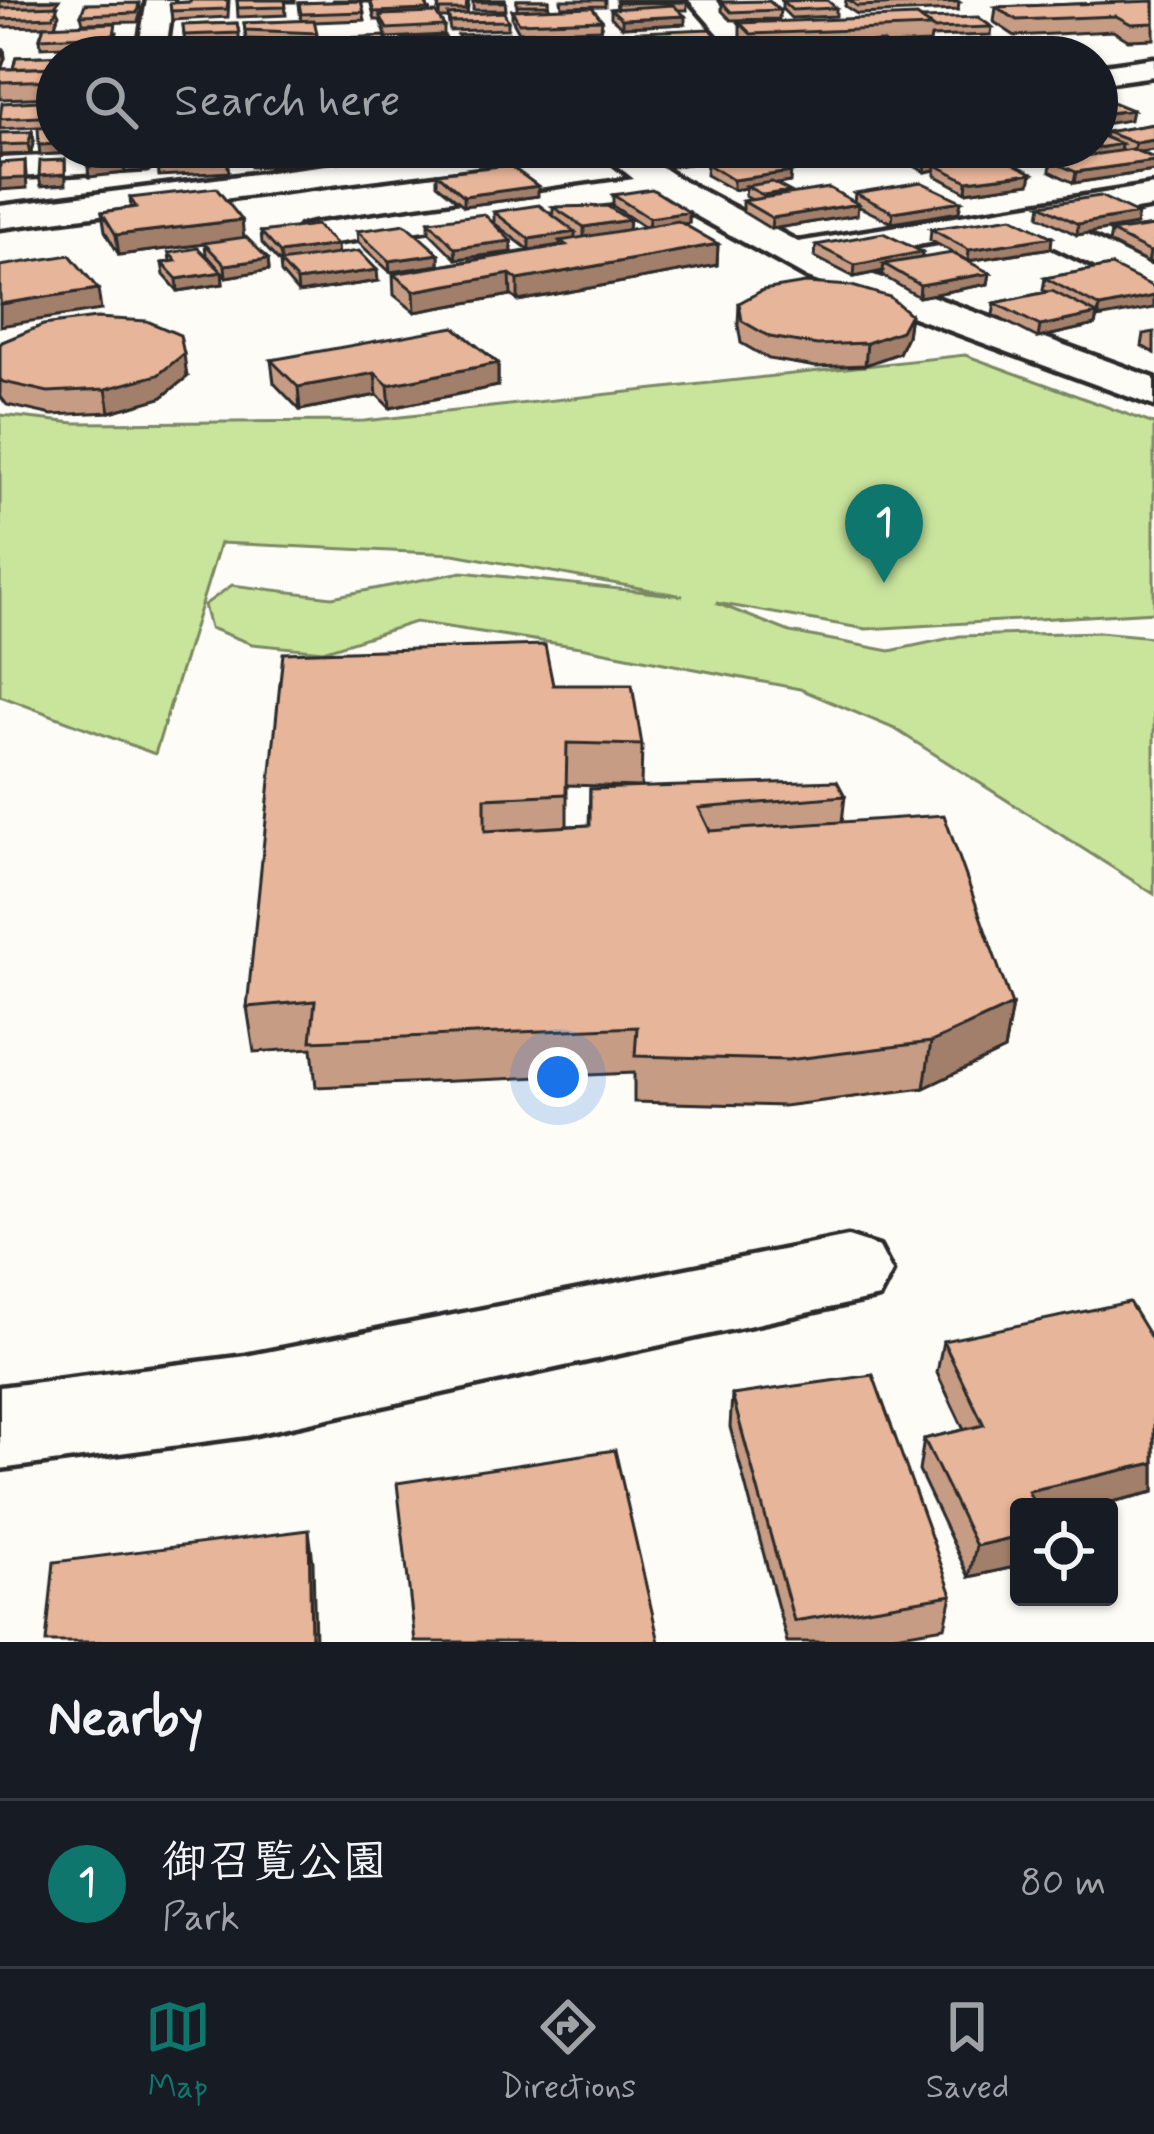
<!DOCTYPE html>
<html lang="en">
<head>
<meta charset="utf-8">
<style>
  body { margin:0; font-family:Mynerve,"Klee One",sans-serif; background:#20242c; color:#f1f3f6 }
  .controls { position:absolute; right:36px; bottom:36px; display:grid; overflow:hidden; border-radius:12px; box-shadow:0 3px 9px #0004 }
  .controls button { width:108px; height:108px; display:grid; place-items:center; padding:0; border:0; border-bottom:3px solid #363941; background:#171b24; color:#f1f3f6; font:60px sans-serif }
  .you { position:absolute; left:558px; top:1077px; width:42px; height:42px; margin:-30px; border:9px solid #fff; border-radius:50%; background:#1a73e8; box-shadow:0 0 0 18px #1a73e833 }
  .badge { display:grid; place-items:center; width:78px; height:78px; border-radius:50%; background:#0f766e; color:#fff; font-size:39px; font-weight:700 }
  .pin { position:absolute; translate:-50% -99px; filter:drop-shadow(0 3px 6px #0008) }
  .pin::after { content:''; position:absolute; top:63px; width:42px; height:36px; background:inherit; clip-path:polygon(0 0,100% 0,50% 100%) }
  .list { margin:0; padding:0; list-style:none }
  h2 { display:flex; justify-content:space-between; align-items:center; height:156px; margin:0; padding:0 48px; font-size:51px }
  h2 small { font-size:39px; font-weight:400; color:#9ea1a6 }
  .list li { display:grid; grid-template-columns:78px 1fr auto; gap:36px; align-items:center; box-sizing:border-box; height:168px; padding:0 48px; border-top:3px solid #363941 }
  .list b { display:block; font-size:45px; white-space:nowrap }
  .list p { margin:0; font-size:39px; white-space:nowrap; color:#9ea1a6 }
  .list em { font-size:39px; font-style:normal; color:#9ea1a6 }
  .icon { flex:none; width:66px; height:66px; fill:none; stroke:currentColor; stroke-width:2; stroke-linecap:round; stroke-linejoin:round }
  .map { position:relative; flex:none; width:1154px; height:1642px; overflow:hidden }
  .search { position:absolute; background:#171b24; box-shadow:0 3px 9px #0004; left:36px; right:36px; top:36px; height:132px; display:flex; align-items:center; gap:30px; box-sizing:border-box; padding:0 42px; border-radius:66px; color:#9ea1a6; font-size:45px }
  .sheet { height:324px; background:#171b24 }
  nav { display:flex; justify-content:space-around; align-items:center; box-sizing:border-box; height:168px; border-top:3px solid #363941; background:#171b24; font-size:33px; color:#9ea1a6 }
  nav a { display:grid; justify-items:center; gap:6px }
  nav .on { color:#0f766e }
  .map>svg:first-child { display:block }
  .green { fill:#c9e59c; stroke:#7a8864; stroke-width:3 }
  .lines { fill:none; stroke-linecap:round; stroke-linejoin:round }
  .street-casing { stroke:#2b2b2b; stroke-width:9 }
  .secondary-casing { stroke:#2b2b2b; stroke-width:9 }
  .street { fill:#fdfcf7; fill-rule:evenodd }
  .secondary { fill:#fdfcf7; fill-rule:evenodd }
  .wall { fill:#c79c84; stroke:#2b2b2b; stroke-width:3 }
  .shaded-wall { fill:#a27f6b; stroke:#2b2b2b; stroke-width:3 }
  .building { fill:#e7b599; stroke:#2b2b2b; stroke-width:3 }
</style>
</head>
<body>
<div class="map">
<svg width="1154" height="1642" viewBox="0 0 1154 1642">
  <rect width="100%" height="100%" fill="#fdfcf7"/>
  <filter id="ink" filterUnits="userSpaceOnUse"><feTurbulence type="fractalNoise" baseFrequency=".00833" numOctaves="2"/><feDisplacementMap in="SourceGraphic" scale="24" xChannelSelector="R" yChannelSelector="G"/><feConvolveMatrix kernelMatrix="1 2 1 2 8 2 1 2 1" color-interpolation-filters="sRGB"/></filter>
  <g filter="url(#ink)">
    <path class="green" d="M965,355L1154,424V612L866,629L716,603L790,632L890,651L960,636L1099,632L1154,637V894L895,729L800,689L580,647L415,622L323,651L252,644L210,628L204,605L232,585L332,597L462,572L683,596L454,554L220,543L155,754L0,696V415L75,423L364,421Z"/>
    <g class="lines">
      <g class="street-casing">
        <path id="street" d="M147,0H173L165,57H137Z
          M689,0H716L768,57H739Z
          M594,147H632L678,178L798,242L1154,185V207L1060,222L1154,268V295L1017,229L830,259L1154,378V406L808,278L661,196L313,246L300,243L294,235L300,227L313,224L634,179Z
          M988,147H1025L1026,149L1010,159L992,154Z
          M135,152L152,162L147,169L0,178V158Z"/>
      </g>
      <g class="secondary-casing">
        <path id="secondary" d="M1154,58V76L1097,84V66Z
          M469,147H563L547,157L0,228V206Z
          M848,1237L879,1247L892,1272L879,1297L246,1436L0,1469V1387L246,1356Z"/>
      </g>
      <use href="#street" class="street"/>
      <use href="#secondary" class="secondary"/>
    </g>
    <path class="wall" d="M0,0H59L55,6L59,14L55,25L117,32L115,44L41,47L40,38L44,26L0,27Z
      M229,0L228,17L172,20L170,3Z
      M237,0H295V2H285L286,15L238,17Z
      M333,0H369V2H361L365,20L314,22L318,41L334,40L335,57H288L287,42L298,41L246,39L244,23L301,21L299,3L333,2Z
      M370,0L429,10V13L439,18L440,0H469L467,14L508,21V29L450,31L448,18H439L444,26V35L387,38L380,20H375Z
      M473,0H505L506,10H473Z
      M517,0H549V9L602,20L601,29L519,32L512,19V10H517Z
      M561,0H605V6L562,7Z
      M616,0H687V10H679L685,24L622,27L611,17V9L617,8Z
      M846,0H956L959,2L958,10L857,14L845,6Z
      M782,1L836,8V16L791,18L782,9Z
      M1154,1V39L1128,40L1113,31L1015,36L994,22L996,7Z
      M722,2L780,10L779,19L731,20L722,11Z
      M139,3L141,11L138,22L83,23L81,15Z
      M921,19L992,27L991,35L931,37L930,43L885,45L890,50L891,57H836L832,53L833,47H817L820,52V57H767L766,50H751L740,39V23Z
      M237,23L240,42L185,44L183,25Z
      M637,32L718,37L717,46L644,49L637,40Z
      M458,35L521,47V56L463,57L458,44Z
      M346,38L390,50V57H349Z
      M403,39L451,49V57H407L403,47Z
      M531,39L629,47V52L653,57H518L535,56L531,48Z
      M276,42L278,57H232L231,44Z
      M0,49H4L5,58L1,69H13L16,57L103,54V57H57V97L0,99Z
      M57,100V126L0,129V119Z
      M1154,124L1139,152L1154,158V171L1074,183L1050,171L1051,161L1066,159L1039,147H1097L1105,138L1106,132Z
      M32,132L34,141L30,154L0,155V133Z
      M225,147L229,172L159,176L158,166Z
      M249,147H302L304,164L251,167Z
      M636,147H762L761,154L667,167Z
      M893,147H965L980,154L979,159L1032,173L1030,183L966,192L935,175V170L925,172L892,154Z
      M707,164L790,182L776,184L789,194L854,202L855,193L959,212L892,223L858,206L857,215L771,229L743,212V201L752,200L745,196L746,188L733,190L706,175Z
      M437,173L538,196L464,206L437,184Z
      M613,195L689,212V223L683,224L718,244L717,265L518,301L511,295L415,312L394,295L393,274L560,245L529,250L494,223V212L553,216V207L628,230L644,227L613,206Z
      M130,198L244,237L268,259L269,270L226,277L206,254L205,244L119,255L105,231L102,212L131,208Z
      M1041,205L1136,225L1077,235L1039,216Z
      M429,221L511,241L512,252L456,259L429,232Z
      M1154,226V262L1148,263L1109,243L1111,232Z
      M931,229L1051,248L968,261L930,240Z
      M357,231L439,254V265L390,272L358,242Z
      M261,232L338,254L378,281L298,293L281,273L280,263L262,243Z
      M816,245L922,252V258L990,273L988,284L919,297L883,276V271L854,277L815,257Z
      M169,253L222,272L223,284L178,291L164,275L162,263L170,262Z
      M1111,266L1095,325L1038,338L993,315L995,303L1047,292L1043,290L1045,278Z
      M739,303L910,314L907,336L899,353L865,365L816,367L769,359L741,343L738,325Z
      M1154,332V353L1142,346L1144,334Z
      M0,345L187,377L161,398L110,412L52,415L7,405L0,396Z
      M271,360L498,363V386L390,408L377,395L300,410L274,383Z
      M553,685L642,745L641,787L567,785V826L589,825L590,789L845,796L842,822L1012,1005L1004,1050L924,1088L784,1106L634,1102V1073L316,1087L312,1048L254,1052L247,1007Z
      M943,1341L1154,1343V1492L1090,1507H1019V1566L969,1577L919,1471L924,1439L964,1430L937,1373Z
      M732,1395L952,1595L945,1627L851,1642H787L730,1427Z"/>
    <path class="shaded-wall" d="M685,16V24L622,27V19Z
      M4,49L5,58L0,72V59Z
      M219,54L220,57L179,56Z
      M1132,110L1130,120L1103,124L1102,130L1097,131V121H1101L1102,114Z
      M32,132L34,141L30,154L28,144Z
      M1154,140V150L1133,153L1135,143Z
      M57,144V147H114V150L40,155L39,145Z
      M1121,144L1120,154L1073,162L1074,152Z
      M676,147H762L761,154L667,167V148Z
      M980,154L978,164L936,165L935,170L925,172L926,161Z
      M65,160L66,184L41,186L39,176Z
      M25,161L27,188L0,190V179Z
      M1154,161V171L1074,183L1076,172Z
      M123,163L125,173L89,177L88,167Z
      M791,172L790,182L750,188L746,186V188L733,190V180Z
      M1032,173L1030,183L966,192L967,181Z
      M538,186V196L464,206V196Z
      M961,201L959,212L892,223L893,212Z
      M858,204L857,215L771,229L772,218Z
      M689,212V223L648,229L649,218Z
      M1138,214L1136,225L1077,235L1078,224Z
      M242,220L244,239L119,255L116,235Z
      M629,220L628,230L584,238V227Z
      M575,232V243L560,241V245L529,250V239Z
      M1052,237L1051,248L968,261L969,250Z
      M511,241L512,252L456,259L455,248Z
      M718,244L717,265L518,301V280Z
      M337,245L338,256L282,264L280,253Z
      M1154,251V262L1148,263L1150,252Z
      M922,252L921,263L884,264L883,271L854,277L855,265Z
      M439,254V265L390,272L389,261Z
      M268,259L269,270L226,277L225,265Z
      M377,270L378,281L298,293L297,281Z
      M222,272L223,284L178,291L177,279Z
      M990,273L988,284L919,297L920,285Z
      M510,274L511,295L415,312L414,291Z
      M98,289L101,310L0,326V304Z
      M1154,296V308L1098,318L1100,307Z
      M910,314L907,336L899,353L865,365L867,343Z
      M1097,314L1095,325L1038,338L1040,326Z
      M184,354L187,377L161,398L110,412L106,389Z
      M498,363V386L390,408L388,385Z
      M375,373L377,395L300,410L298,387Z
      M1012,1005L1004,1050L924,1088L931,1042Z
      M1154,1463V1492L1090,1507H1024L1028,1491Z
      M309,1530L313,1562L315,1642H311Z
      M1019,1536V1566L969,1577L976,1546Z"/>
    <path class="building" d="M0,0H53L0,1Z
      M190,0H228L227,9L171,11L170,3L190,2Z
      M237,0H285L286,7L238,8Z
      M370,0H424L429,10L374,12Z
      M440,0H467L466,10H438Z
      M473,0H505L506,2H473Z
      M517,0H549V5H517Z
      M617,0H687V2L618,3Z
      M827,0L836,8L792,10L782,1Z
      M849,0H956L959,2L857,6Z
      M361,1L364,12L301,14L299,3Z
      M769,1L780,10L731,12L722,2Z
      M1154,1V23L1131,24L1116,16L1017,20L996,7Z
      M139,3L137,13L81,15L85,4Z
      M673,5L685,16L622,19L611,9Z
      M58,6L53,17L0,19V8Z
      M592,7L602,20L519,23L512,10Z
      M504,12L508,21L450,22L448,15Z
      M436,13L444,26L387,29L380,15Z
      M917,16L932,27L751,34L740,23Z
      M978,17L992,27L933,29L921,19Z
      M314,20L317,33L245,30L244,23Z
      M116,23L114,35L40,38L44,26Z
      M237,23L239,33L184,35L183,25Z
      M710,29L718,37L644,40L637,32Z
      M515,33L521,47L463,49L458,35Z
      M385,36L390,50L350,52L346,38Z
      M622,36L629,47L536,50L531,39Z
      M445,37L451,49L408,51L403,39Z
      M334,40L335,51L288,53L287,42Z
      M276,42L278,52L231,54V44Z
      M883,42L890,50L840,51L833,44Z
      M217,45L219,54L179,56L177,47Z
      M815,45L820,52L771,53L766,46Z
      M731,47L743,57H701L693,49Z
      M690,50L696,57H662L657,52Z
      M1063,50L1071,56L989,57L983,52Z
      M648,51L653,57H612L609,53Z
      M968,52L974,57H904L902,55Z
      M883,53L891,57H844Z
      M103,54L102,57H57V67L13,69L16,57Z
      M57,67V80L0,82V69Z
      M1097,96L1132,110L1102,114L1097,112Z
      M57,100V116L0,119L2,103Z
      M1154,124V140L1135,143L1106,132Z
      M57,126V144L39,145L38,128Z
      M32,132L28,144L0,145V133Z
      M1097,134L1121,144L1074,152L1063,147H1097Z
      M225,147L227,162L158,166L157,148Z
      M249,147H302L303,154L250,157Z
      M899,147H965L980,154L926,161Z
      M1132,149L1154,158V161L1076,172L1051,161Z
      M118,154L123,163L88,167L83,158Z
      M764,157L791,172L733,180L707,164Z
      M1000,157L1032,173L967,181L936,165Z
      M65,160V174L39,176L40,161Z
      M25,161V178L0,179V163Z
      M509,165L538,186L464,196L437,173Z
      M772,182L789,191L763,195L746,186Z
      M921,182L961,201L893,212L855,193Z
      M216,188L242,220L116,235L102,212L136,207L130,198Z
      M829,188L858,204L772,218L743,201Z
      M652,189L689,212L649,218L613,195Z
      M1100,196L1138,214L1078,224L1041,205Z
      M539,205L575,232L529,239L494,212Z
      M607,206L629,220L584,227L553,207Z
      M484,214L511,241L455,248L429,221Z
      M1012,217L1052,237L969,250L931,229Z
      M678,221L718,244L518,280L510,274L414,291L393,274L566,245L560,241Z
      M405,224L439,254L389,261L357,231Z
      M316,225L337,245L280,253L261,232Z
      M1154,226V251L1150,252L1111,232Z
      M883,233L922,252L855,265L816,245Z
      M246,237L268,259L225,265L204,243Z
      M198,248L222,272L177,279L162,263L176,261L169,253Z
      M359,251L377,270L297,281L280,262Z
      M952,253L990,273L920,285L884,264Z
      M70,255L98,289L0,304V266Z
      M1111,266L1154,287V296L1100,307L1045,278Z
      M805,283L852,286L890,297L910,314L901,331L867,343L817,345L770,337L742,321L739,303L763,290Z
      M1052,291L1097,314L1040,326L995,303Z
      M96,318L147,321L180,335L184,354L158,375L106,389L48,392L3,382L0,379V345L2,342L43,325Z
      M454,327L498,363L388,385L375,373L298,387L271,360Z
      M545,645L553,685H632L642,745L567,743L566,794L485,798V831L590,825V789L837,781L845,796L699,808L710,831L944,815L1012,1005L931,1042L788,1060L635,1056L637,1027L311,1041L315,1001L247,1007L283,653Z
      M1129,1302L1154,1343V1463L1028,1491L1036,1507H1019V1536L976,1546L924,1439L984,1425L943,1341Z
      M873,1375L952,1595L794,1621L732,1395Z
      M615,1450L659,1642H415L397,1483Z
      M309,1530L311,1642H46L54,1562Z"/>
  </g>
</svg>
<div class="controls">
<button><svg class="icon" aria-label="locate" viewBox="0 0 24 24"><circle cx="12" cy="12" r="6"/><path d="M12 2v4M12 18v4M2 12h4M18 12h4"/></svg></button>
</div>
<div class="you"></div>
<div class="pin badge" style="left:884px;top:583px">1</div>
<div class="search"><svg class="icon" aria-label="search" viewBox="0 0 24 24"><circle cx="10" cy="10" r="6"/><path d="M15 15l6 6"/></svg>Search here</div>
</div>
<section class="sheet">
<h2>Nearby<small></small></h2>
<ul class="list">
<li><span class="badge">1</span><div><b>御召覧公園</b><p>Park</p></div><em>80 m</em></li>
</ul>
</section>
<nav>
<a class="on"><svg class="icon" aria-label="map" viewBox="0 0 24 24"><path d="M3 6l6-2 6 2 6-2v14l-6 2-6-2-6 2zM9 4v14M15 6v14"/></svg>Map</a>
<a><svg class="icon" aria-label="directions" viewBox="0 0 24 24"><path d="M12 3l9 9-9 9-9-9zM9 14v-3h6M13 9l2 2-2 2"/></svg>Directions</a>
<a><svg class="icon" aria-label="saved" viewBox="0 0 24 24"><path d="M7 4h10v16l-5-4-5 4z"/></svg>Saved</a>
</nav>
</body>
</html>
